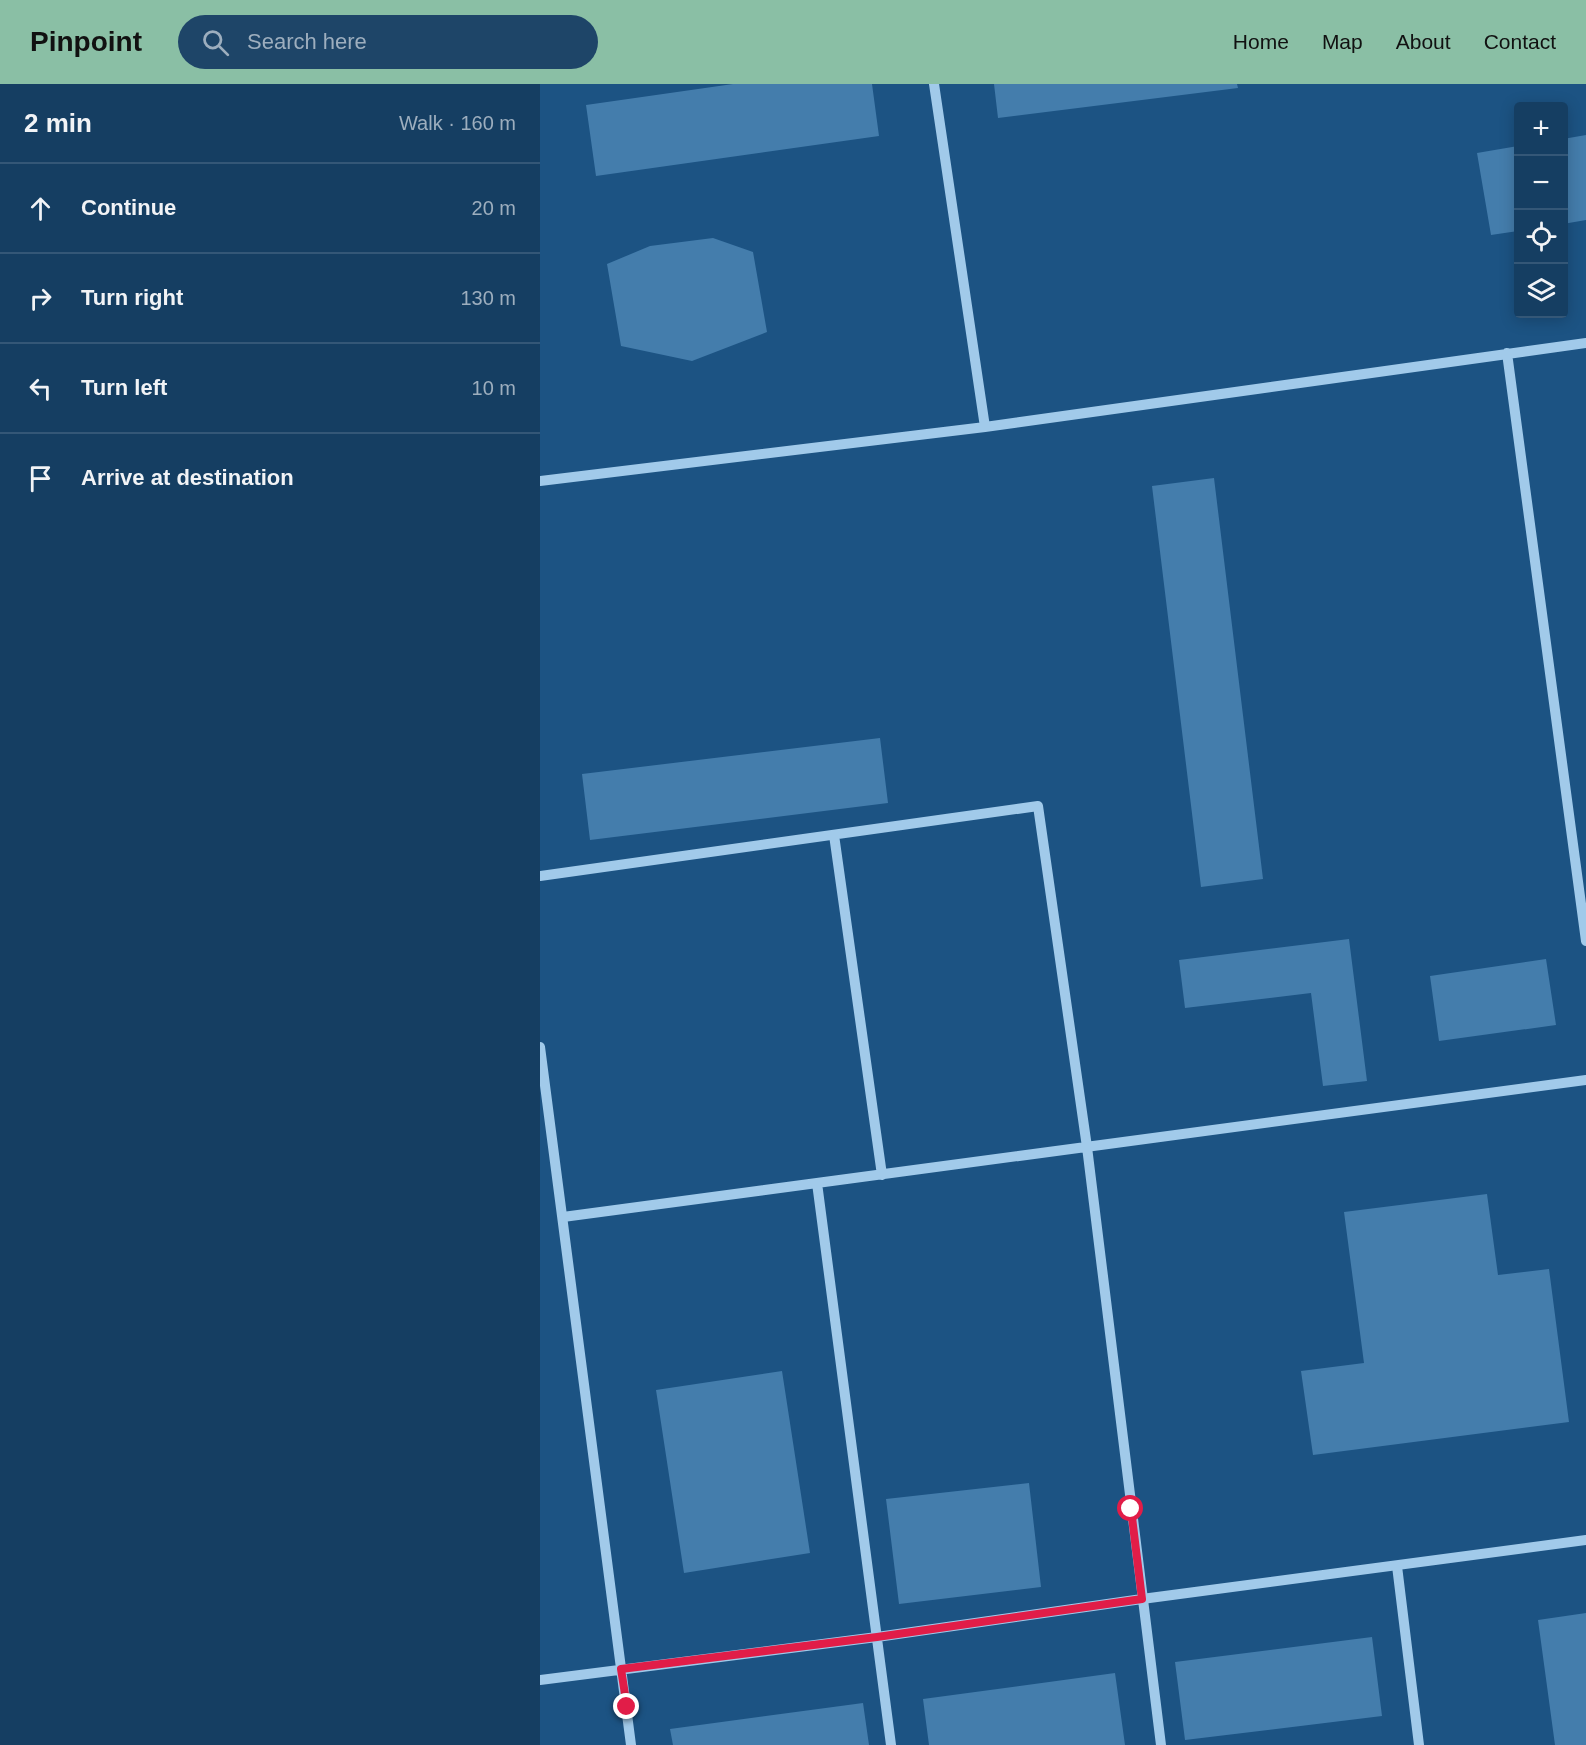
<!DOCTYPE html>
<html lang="en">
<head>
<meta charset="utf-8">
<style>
  body { margin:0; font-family:Helvetica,sans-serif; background:#1e4568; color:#f1f3f6 }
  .controls { position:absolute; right:18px; top:18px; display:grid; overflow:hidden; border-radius:6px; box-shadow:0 3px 15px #0003 }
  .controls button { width:54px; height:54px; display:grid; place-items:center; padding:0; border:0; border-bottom:2px solid #345777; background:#153e62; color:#f1f3f6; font:30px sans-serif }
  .stop { position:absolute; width:18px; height:18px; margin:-14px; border:4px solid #e11d48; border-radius:50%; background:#fff }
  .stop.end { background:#e11d48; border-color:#fff; box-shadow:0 2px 6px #0008 }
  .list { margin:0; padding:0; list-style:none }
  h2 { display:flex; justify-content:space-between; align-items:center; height:78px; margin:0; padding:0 24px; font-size:26px }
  h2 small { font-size:20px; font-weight:400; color:#9daebe }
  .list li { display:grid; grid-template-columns:39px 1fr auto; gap:18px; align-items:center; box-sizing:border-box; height:90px; padding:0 24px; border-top:2px solid #345777 }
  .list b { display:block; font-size:22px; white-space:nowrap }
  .list em { font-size:20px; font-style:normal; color:#9daebe }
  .icon { flex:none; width:33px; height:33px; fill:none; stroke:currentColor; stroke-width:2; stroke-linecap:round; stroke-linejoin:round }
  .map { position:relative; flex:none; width:1046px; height:1661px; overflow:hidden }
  header { display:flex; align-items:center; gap:36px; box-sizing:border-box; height:84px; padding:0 30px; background:#8abfa5; color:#111 }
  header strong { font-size:28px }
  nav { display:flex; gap:33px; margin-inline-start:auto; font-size:21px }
  .search { width:420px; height:54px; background:#1e4568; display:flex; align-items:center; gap:15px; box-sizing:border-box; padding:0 21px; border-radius:33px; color:#9daebe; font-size:22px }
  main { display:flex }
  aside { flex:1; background:#153e62 }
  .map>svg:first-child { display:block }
  .building { fill:#447dac }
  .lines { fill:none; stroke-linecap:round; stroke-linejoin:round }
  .minor { stroke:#a1caea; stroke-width:10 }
  .route { stroke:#e11d48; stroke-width:8 }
</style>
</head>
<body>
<header>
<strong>Pinpoint</strong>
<div class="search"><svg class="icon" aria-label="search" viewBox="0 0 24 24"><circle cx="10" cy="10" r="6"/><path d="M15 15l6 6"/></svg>Search here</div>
<nav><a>Home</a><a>Map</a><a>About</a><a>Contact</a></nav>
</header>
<main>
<aside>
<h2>2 min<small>Walk · 160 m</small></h2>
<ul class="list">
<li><svg class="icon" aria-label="ahead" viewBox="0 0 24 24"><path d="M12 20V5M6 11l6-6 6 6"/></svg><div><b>Continue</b></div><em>20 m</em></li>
<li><svg class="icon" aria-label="right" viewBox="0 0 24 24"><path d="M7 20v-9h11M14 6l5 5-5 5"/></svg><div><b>Turn right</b></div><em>130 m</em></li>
<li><svg class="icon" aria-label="left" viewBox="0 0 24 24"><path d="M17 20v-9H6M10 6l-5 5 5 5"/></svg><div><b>Turn left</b></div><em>10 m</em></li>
<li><svg class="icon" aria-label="arrive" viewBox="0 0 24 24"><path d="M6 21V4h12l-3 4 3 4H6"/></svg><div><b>Arrive at destination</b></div></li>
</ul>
</aside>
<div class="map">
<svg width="1046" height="1661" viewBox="0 0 1046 1661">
  <rect width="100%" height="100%" fill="#1c5383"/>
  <path class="building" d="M193,0H332L339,52L56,92L46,21Z
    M454,0H697L698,4L458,34Z
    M1046,51V136L1023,140V55Z
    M978,62V147L951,151L937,69Z
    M173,154L213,168L227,248L152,277L81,262L67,180L110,162Z
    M674,394L723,795L661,803L612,402Z
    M340,654L348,719L50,756L42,690Z
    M809,855L827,997L783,1002L771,909L645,924L639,876Z
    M1006,875L1016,941L899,957L890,892Z
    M947,1110L958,1191L1009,1185L1029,1338L773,1371L761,1287L824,1279L804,1128Z
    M242,1287L270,1469L144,1489L116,1306Z
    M489,1399L501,1503L359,1520L346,1415Z
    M1046,1529V1661H1015L998,1536Z
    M832,1553L842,1632L645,1656L635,1578Z
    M575,1589L585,1661H389L383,1615Z
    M323,1619L329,1661H133L130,1645Z"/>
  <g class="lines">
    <path class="minor" d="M394,0L445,343
      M967,269L1046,857
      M0,397L445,343L1046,259
      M294,751L342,1091
      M0,792L498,722L547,1063L621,1661
      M0,963L91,1661
      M277,1099L351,1661
      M23,1133L1046,996
      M857,1482L879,1661
      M0,1596L337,1553L602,1515L1046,1456"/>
  </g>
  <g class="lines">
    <path class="route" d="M87,1623L81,1585L337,1553L602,1515L591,1425"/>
  </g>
</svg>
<div class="controls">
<button>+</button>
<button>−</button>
<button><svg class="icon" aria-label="locate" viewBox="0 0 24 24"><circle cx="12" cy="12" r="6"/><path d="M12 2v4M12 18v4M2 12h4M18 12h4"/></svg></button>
<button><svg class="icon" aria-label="layers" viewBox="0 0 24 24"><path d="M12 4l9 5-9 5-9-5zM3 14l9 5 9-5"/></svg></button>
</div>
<div class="stop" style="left:591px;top:1425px"></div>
<div class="stop end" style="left:87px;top:1623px"></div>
</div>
</main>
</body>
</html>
